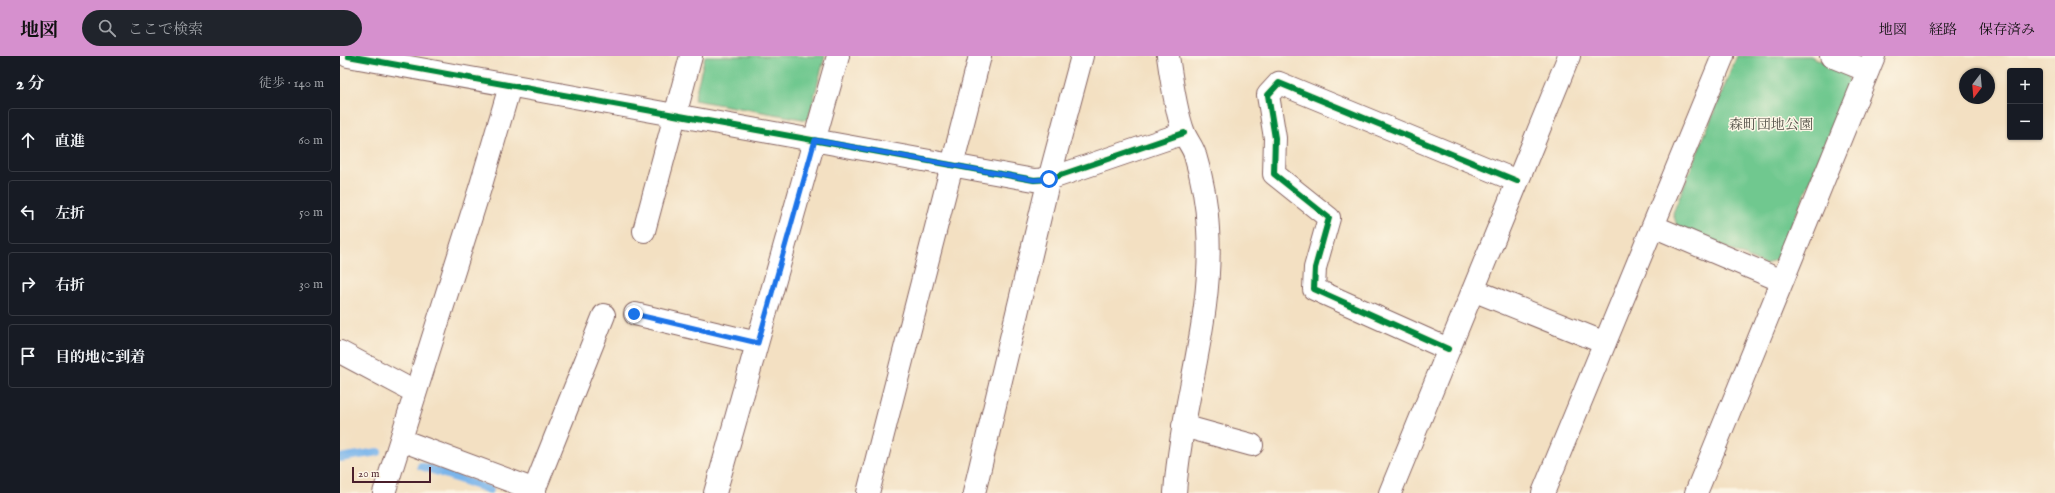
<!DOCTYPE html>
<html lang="ja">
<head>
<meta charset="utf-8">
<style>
  body { margin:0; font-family:"IM FELL English","Noto Serif JP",serif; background:#20242c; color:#f1f3f6 }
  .controls { position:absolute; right:12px; top:12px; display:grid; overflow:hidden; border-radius:4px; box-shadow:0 1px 3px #0004 }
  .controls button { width:36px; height:36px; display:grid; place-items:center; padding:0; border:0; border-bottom:1px solid #363941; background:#171b24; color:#f1f3f6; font:20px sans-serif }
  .compass { position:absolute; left:1619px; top:12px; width:36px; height:36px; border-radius:50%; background:#171b24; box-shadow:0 1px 3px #0004; rotate:196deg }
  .scale { position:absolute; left:12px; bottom:10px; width:79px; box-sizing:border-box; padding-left:4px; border:2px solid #4a1f2b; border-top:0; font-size:11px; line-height:14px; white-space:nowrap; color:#4a1f2b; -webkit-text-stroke:3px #fcf5e5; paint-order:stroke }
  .stop { position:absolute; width:12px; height:12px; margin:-9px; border:3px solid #1a73e8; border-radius:50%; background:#fff }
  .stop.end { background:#1a73e8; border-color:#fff; box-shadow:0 1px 4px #0008 }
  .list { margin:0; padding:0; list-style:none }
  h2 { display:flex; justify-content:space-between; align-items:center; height:52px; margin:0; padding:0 16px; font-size:17px }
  h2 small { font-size:13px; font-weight:400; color:#9ea1a6 }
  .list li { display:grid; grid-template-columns:26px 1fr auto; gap:12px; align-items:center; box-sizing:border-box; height:64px; margin:0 8px 8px; padding:0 8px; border:1px solid #363941; border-radius:4px }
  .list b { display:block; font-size:15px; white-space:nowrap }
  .list em { font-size:13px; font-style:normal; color:#9ea1a6 }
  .icon { flex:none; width:22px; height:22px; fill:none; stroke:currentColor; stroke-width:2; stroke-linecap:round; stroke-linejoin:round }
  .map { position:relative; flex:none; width:1715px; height:437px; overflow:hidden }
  header { display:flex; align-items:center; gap:24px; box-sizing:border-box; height:56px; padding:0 20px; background:#d690ce; color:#111 }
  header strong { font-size:19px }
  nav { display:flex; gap:22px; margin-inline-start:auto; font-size:14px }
  .search { width:280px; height:36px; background:#20242c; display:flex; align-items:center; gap:10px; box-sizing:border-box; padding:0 14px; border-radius:22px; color:#9ea1a6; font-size:15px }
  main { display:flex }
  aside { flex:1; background:#171b24 }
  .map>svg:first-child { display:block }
  .green { fill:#6fc88f; stroke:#5c745d }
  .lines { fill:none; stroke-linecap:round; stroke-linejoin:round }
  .stream { stroke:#7ab5eb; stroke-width:8 }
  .minor-casing { stroke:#856360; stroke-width:24 }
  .minor { stroke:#fff; stroke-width:22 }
  .cycleway-casing { stroke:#fcf5e5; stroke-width:8 }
  .cycleway { stroke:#00873e; stroke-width:6 }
  .route { stroke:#1a73e8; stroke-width:5 }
  .labels { text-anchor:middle; stroke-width:3; stroke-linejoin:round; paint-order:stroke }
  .park-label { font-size:14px; fill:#555249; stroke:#fcf5e5 }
</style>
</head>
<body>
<header>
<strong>地図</strong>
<div class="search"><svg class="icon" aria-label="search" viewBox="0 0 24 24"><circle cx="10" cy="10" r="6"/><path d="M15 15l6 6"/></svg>ここで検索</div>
<nav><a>地図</a><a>経路</a><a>保存済み</a></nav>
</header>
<main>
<aside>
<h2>2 分<small>徒歩 · 140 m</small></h2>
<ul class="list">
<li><svg class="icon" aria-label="ahead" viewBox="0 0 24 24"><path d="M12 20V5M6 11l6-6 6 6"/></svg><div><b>直進</b></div><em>60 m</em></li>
<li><svg class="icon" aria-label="left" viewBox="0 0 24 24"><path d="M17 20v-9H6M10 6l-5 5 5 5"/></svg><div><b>左折</b></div><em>50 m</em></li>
<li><svg class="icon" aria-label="right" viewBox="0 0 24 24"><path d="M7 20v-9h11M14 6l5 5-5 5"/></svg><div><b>右折</b></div><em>30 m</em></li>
<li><svg class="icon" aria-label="arrive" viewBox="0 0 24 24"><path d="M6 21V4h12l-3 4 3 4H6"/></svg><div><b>目的地に到着</b></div></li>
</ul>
</aside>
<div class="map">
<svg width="1715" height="437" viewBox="0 0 1715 437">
  <rect width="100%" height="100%" fill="#fcf5e5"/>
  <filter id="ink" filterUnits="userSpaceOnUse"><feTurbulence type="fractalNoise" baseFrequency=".025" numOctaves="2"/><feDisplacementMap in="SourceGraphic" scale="8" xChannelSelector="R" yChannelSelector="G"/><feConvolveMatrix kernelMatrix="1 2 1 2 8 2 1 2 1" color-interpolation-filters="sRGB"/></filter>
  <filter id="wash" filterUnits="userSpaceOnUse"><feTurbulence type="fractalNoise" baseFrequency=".012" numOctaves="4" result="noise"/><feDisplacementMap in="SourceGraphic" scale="16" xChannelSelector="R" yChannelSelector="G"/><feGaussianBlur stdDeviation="0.9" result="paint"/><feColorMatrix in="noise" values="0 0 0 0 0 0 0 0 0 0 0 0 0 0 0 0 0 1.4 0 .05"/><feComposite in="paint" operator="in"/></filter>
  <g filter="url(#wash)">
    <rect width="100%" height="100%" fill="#f3e0c2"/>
    <path class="green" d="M365,0H485L468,64L354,44Z
      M1397,0H1470L1506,15L1510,28L1438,202L1425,209L1337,170L1333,157Z"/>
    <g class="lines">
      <path class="stream" d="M0,402L38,396
        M81,410L150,434"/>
    </g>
  </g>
  <g filter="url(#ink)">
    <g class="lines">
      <g class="minor-casing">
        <path id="minor" d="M8,0L694,124L709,123L844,77
          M828,0C831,21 836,57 844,77C847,85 853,91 855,99C862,122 867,149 868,173C874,262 841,348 835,437
          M1491,0L1528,15
          M1313,170L1442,225
          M304,175L351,0
          M1133,234L1265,287
          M295,258L417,287
          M1108,293L974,233L975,212L989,162L934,118L935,82L928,39L939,27L1177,125
          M0,296L75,336
          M843,370L912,389
          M61,384L195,434L192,437
          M44,437L141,129L170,30
          M193,437L264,259
          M375,437L498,0
          M528,437L640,0
          M634,437L709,123L742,0
          M1050,437L1229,0
          M1203,437L1383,0
          M1356,437L1534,0"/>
      </g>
      <use href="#minor" class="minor"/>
      <g class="cycleway-casing">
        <path id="cycleway" d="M8,0L694,124L709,123L844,77
          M1108,293L974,233L975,212L989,162L934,118L935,82L928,39L939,27L1177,125"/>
      </g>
      <use href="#cycleway" class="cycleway"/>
    </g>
  </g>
  <g class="lines" filter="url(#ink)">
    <path class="route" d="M294,258L418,287L475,84L694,124L709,123"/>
  </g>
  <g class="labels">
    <g class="park-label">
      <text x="1431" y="73">森町団地公園</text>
    </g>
  </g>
</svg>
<div class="controls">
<button>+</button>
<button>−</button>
</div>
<svg class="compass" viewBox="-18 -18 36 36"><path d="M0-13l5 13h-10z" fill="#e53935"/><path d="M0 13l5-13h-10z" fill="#9ea1a6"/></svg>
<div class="scale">20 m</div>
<div class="stop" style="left:709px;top:123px"></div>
<div class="stop end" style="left:294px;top:258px"></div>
</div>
</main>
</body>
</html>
